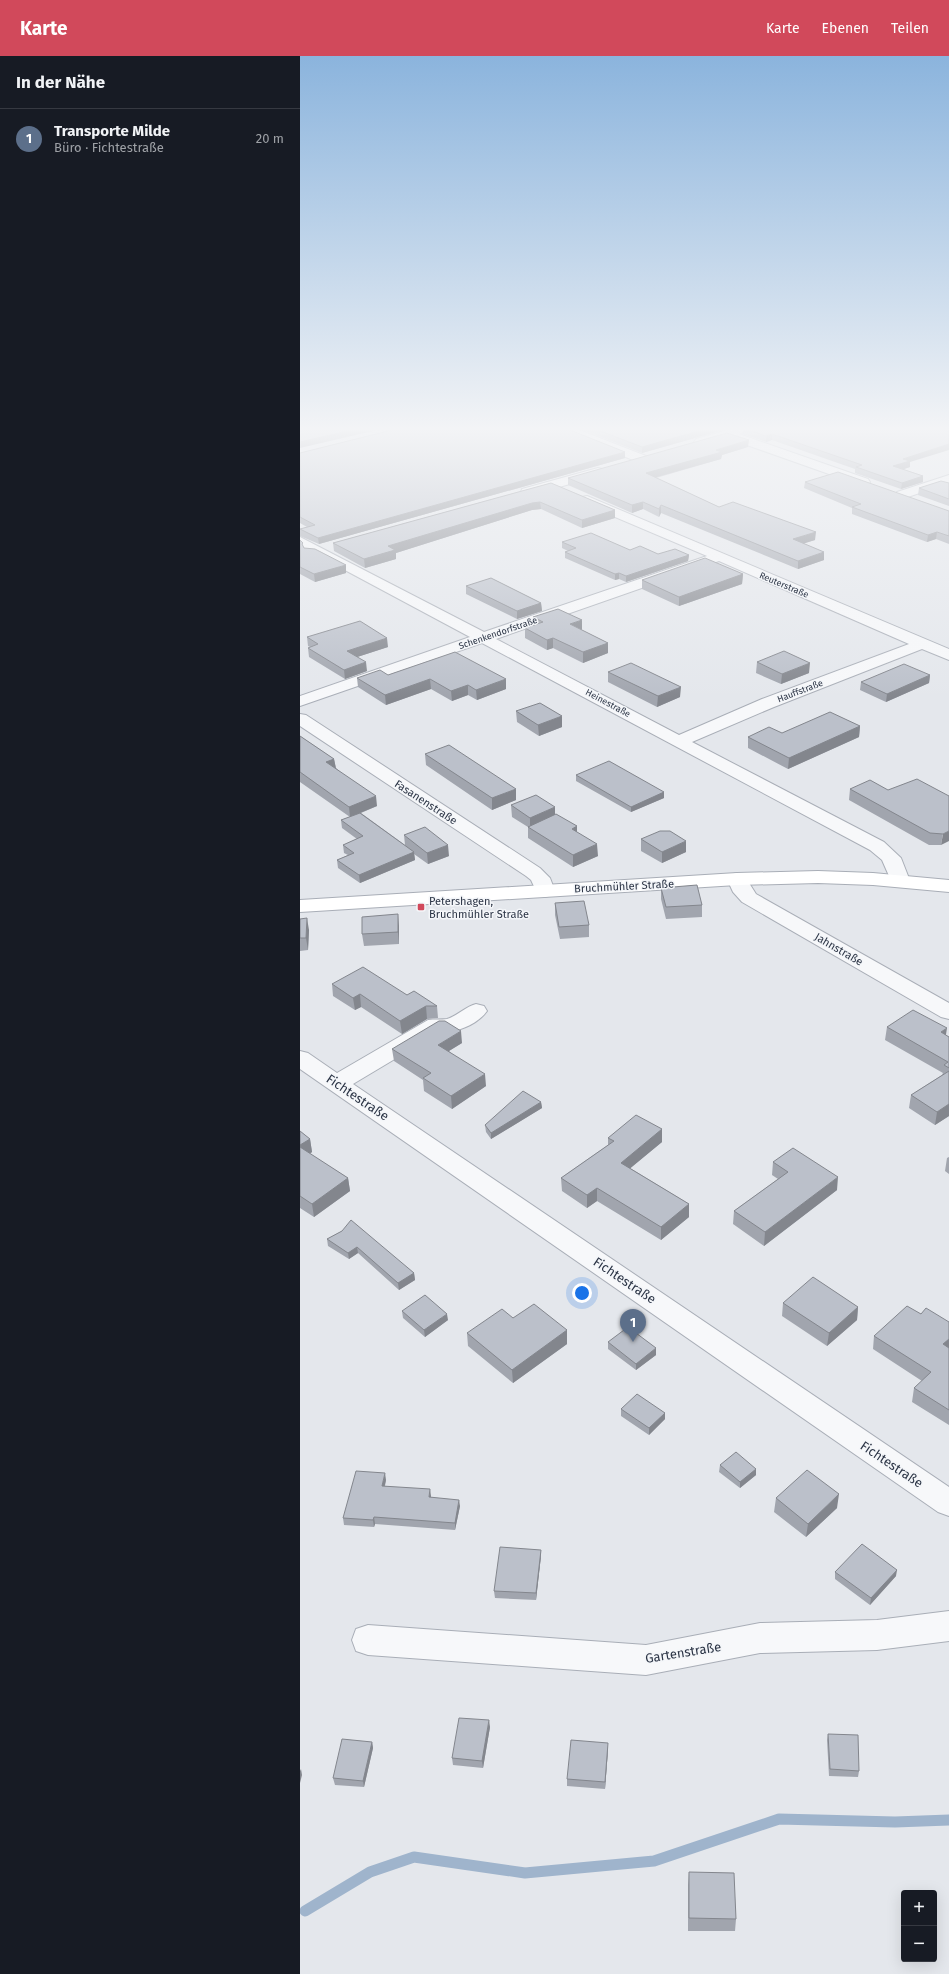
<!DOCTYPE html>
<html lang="de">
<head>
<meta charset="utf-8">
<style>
  body { margin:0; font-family:"Fira Sans",sans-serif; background:#242831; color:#f1f3f6 }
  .controls { position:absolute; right:12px; bottom:12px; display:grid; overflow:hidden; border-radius:4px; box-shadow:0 4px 16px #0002 }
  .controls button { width:36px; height:36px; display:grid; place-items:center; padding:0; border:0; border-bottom:1px solid #363941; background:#171b24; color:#f1f3f6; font:20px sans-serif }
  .you { position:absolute; left:282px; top:1237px; width:14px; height:14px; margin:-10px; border:3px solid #fff; border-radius:50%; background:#1a73e8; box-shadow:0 0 0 6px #1a73e833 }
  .badge { display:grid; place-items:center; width:26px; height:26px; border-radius:50%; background:#d1495b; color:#fff; font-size:13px; font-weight:700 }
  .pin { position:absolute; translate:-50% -33px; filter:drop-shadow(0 1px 2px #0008) }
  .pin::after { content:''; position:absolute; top:21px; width:14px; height:12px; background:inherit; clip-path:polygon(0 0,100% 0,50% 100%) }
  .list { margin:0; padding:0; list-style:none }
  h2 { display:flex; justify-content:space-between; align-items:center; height:52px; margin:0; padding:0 16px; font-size:17px }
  h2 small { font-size:13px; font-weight:400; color:#9ea1a6 }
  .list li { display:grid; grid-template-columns:26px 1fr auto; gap:12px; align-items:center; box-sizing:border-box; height:60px; padding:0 16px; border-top:1px solid #363941 }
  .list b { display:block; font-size:15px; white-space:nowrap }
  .list p { margin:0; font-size:13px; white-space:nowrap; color:#9ea1a6 }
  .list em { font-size:13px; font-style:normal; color:#9ea1a6 }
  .map { position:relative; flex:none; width:649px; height:1918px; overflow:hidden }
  header { display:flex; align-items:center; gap:24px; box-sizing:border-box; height:56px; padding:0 20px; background:#d1495b; color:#fff }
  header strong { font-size:19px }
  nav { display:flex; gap:22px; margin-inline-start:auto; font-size:14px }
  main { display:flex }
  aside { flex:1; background:#171b24 }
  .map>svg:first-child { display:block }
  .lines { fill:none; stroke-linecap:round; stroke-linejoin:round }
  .stream { stroke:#9fb4cc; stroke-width:11 }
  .street-casing { stroke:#a9aeb7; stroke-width:2 }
  .secondary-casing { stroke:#a9aeb7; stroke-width:2 }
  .street { fill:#f7f8fa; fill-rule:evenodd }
  .secondary { fill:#fff; fill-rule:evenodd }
  .wall { fill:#a1a5ae }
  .shaded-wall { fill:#83868d }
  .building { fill:#bbc0ca; stroke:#83868d }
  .poi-dot { fill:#d1495b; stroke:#f4f6f9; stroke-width:1.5 }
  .labels { text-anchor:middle; stroke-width:3; stroke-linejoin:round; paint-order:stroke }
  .far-street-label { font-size:9px; fill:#2b3445; stroke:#f4f6f9 }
  .street-label { font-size:11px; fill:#2b3445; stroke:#f4f6f9 }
  .poi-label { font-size:11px; fill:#2b3445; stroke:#f4f6f9; text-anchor:start }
  .near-street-label { font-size:13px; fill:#2b3445; stroke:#f4f6f9 }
</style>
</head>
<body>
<header>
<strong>Karte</strong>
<nav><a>Karte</a><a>Ebenen</a><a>Teilen</a></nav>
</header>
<main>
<aside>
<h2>In der Nähe<small></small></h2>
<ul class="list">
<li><span class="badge" style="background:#5c6f8a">1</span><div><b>Transporte Milde</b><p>Büro · Fichtestraße</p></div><em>20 m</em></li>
</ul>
</aside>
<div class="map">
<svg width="649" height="1918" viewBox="0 0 649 1918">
  <rect width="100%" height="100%" fill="#e4e7ec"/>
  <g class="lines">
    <path class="stream" d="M5,1855L70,1816L114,1801L225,1817L354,1805L479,1763L595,1766L649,1764"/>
    <g class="street-casing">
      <path id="street" d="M262,374H279L346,400L348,403L342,407L338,406L264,376Z
        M428,374H447L439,378L568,423L570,426L568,429H560L427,382L400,390L394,386L396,383Z
        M298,412L302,413L304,416L302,419L227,440L221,436L222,433Z
        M649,419V427L602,443L596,439L597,436Z
        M287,440L649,593V604L622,593L474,651L392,686L584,786L601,802L610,825L607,829L600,831L593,829L582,804L570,794L182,587L0,650V640L170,581L0,490V481L184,576L407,500L282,447L281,444L282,441ZM419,505L609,588L462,643L379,679L196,583Z
        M0,658L6,659L240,812L250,822L255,835L252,839L245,841L238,839L231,824L226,820L0,670Z
        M437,817L444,819L456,838L649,947V963L641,961L442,846L433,836L427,823L430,819Z
        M176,948L184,950L187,955C177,969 156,977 140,976L53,1028L649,1431V1460L638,1456L0,1013V995L8,997L37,1017L128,964C134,963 141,964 147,963C157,960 165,951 176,948Z
        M649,1555V1585L577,1594L460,1597L346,1619L68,1599L56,1595L52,1584L56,1573L68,1569L346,1589L460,1567L577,1564Z"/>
    </g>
    <g class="secondary-casing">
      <path id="secondary" d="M518,815L573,817L649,824V836L573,829L518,827L437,829L0,856V844L437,817Z"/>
    </g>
    <use href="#street" class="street"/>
    <use href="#secondary" class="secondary"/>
  </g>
  <path class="wall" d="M283,374H423L342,397Z
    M443,374H649L610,406V411L603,413L623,420V426L601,433L555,417V413L472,384L466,386L443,378Z
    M448,391L422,399L421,403L356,422L419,451L515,484L504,487L524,504L498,513L361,457L359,461L343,453L332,457L268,429V422Z
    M0,397L325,402L19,488L0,480V473L7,471L0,467Z
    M505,426L649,455V488L636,483L627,486L552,458V452L504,432Z
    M251,427L315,454V462L282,472L241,453L232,454L96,497V503L65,512L34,495L33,487Z
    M649,427V450L618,439L619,432Z
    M0,484L4,492L46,517L15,526L0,518Z
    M262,486L330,494L358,498L389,499L388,505L326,526L319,523L315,524L265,502V496L268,495L262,492Z
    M443,518L442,528L379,550L342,533V524Z
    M166,530L241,547L242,555L217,563L166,538Z
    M233,561L282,574L308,587V597L283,607L253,592L247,594L225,582V572L234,569Z
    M7,581L88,591L57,601L67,615L45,623L9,601L8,592L10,591L8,590Z
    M155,596L206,633L177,644L168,639L152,645L131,633L86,649L58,631L57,622L88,619Z
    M457,606L509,617L481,628L456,617Z
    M308,616L380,641L357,651L308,626Z
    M630,619L629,627L586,646L560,634L561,626Z
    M216,655L262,671L239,680L217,666Z
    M560,670L559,681L488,713L448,692V681Z
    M0,680L34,703L36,712L77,750L61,757L105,789L104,779L149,800L128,808L114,798L115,804L60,827L38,812L37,804L48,799L44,797L43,789L57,783L42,772L41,764L50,761L0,726Z
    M125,698L216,744L192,754L126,709Z
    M276,719L364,736V742L331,756L276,725Z
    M550,733L588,734L649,740L641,789H629L549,744Z
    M211,749L255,759L277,770V776L298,800L273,811L228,782V771L212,761Z
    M341,783L386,796L362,807L341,795Z
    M361,832L402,849V861L366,863L361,843Z
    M255,847L289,869V881L260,883L255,859Z
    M0,863L9,874L8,894L0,895Z
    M99,870V888L64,890L62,878Z
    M32,928L107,939L137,950L138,962L127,963L102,978L61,951L55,954L33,940Z
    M587,971L646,979L649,981V1060L635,1069L609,1052L611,1039L642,1019L643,1017L585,984Z
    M162,987L149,995L186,1030L152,1053L124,1035L123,1024L94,1005L92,993Z
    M241,1046L242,1052L191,1083L186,1076L185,1069Z
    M362,1073V1086L330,1112L389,1148V1161L361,1184L297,1145L287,1152L262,1135L261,1122L308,1089V1082Z
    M0,1075L10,1083L12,1096L10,1098L48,1122L50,1135L14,1161L0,1152Z
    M649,1101V1118L645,1115L647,1102Z
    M473,1106L537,1134L464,1190L433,1168L434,1155L478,1123L472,1119Z
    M42,1175L114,1217L115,1224L99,1234L58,1197L49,1203L28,1190L27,1183Z
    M483,1247L558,1251L557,1264L527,1290L482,1260Z
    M102,1255L148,1264L125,1281L103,1262Z
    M621,1258L649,1266V1369L612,1346L614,1332L622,1325L573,1293L574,1280Z
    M213,1262L267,1274V1288L213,1327L168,1290L167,1277Z
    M308,1286L356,1299L336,1314L308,1293Z
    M321,1353L365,1357V1363L349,1379L321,1360Z
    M420,1409L456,1413V1419L440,1432L419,1416Z
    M86,1424L85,1430L131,1440V1441L160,1450L155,1474L75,1468L74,1471L44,1469L43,1462Z
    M476,1442L537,1452L506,1481L474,1456Z
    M241,1494V1500L236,1544L195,1542L194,1535Z
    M535,1516L596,1520L570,1549L535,1523Z
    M190,1671L183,1712L153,1709L152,1702Z
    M528,1678L559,1715L558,1721L529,1720L527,1684Z
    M72,1686L73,1692L64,1731L35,1729L33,1722Z
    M308,1694L305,1733L267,1730V1723Z
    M389,1816L436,1863L435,1875H388V1829Z"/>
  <path class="shaded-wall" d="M52,374H77L0,392V386Z
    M402,374H423L342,397V391Z
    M472,378V384L466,386V380Z
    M449,384L448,391L422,399L421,403L346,424V417L416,394Z
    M649,388V394L610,406V411L593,417V410L603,403Z
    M325,396V402L19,488L18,482Z
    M623,420V426L601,433L602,427Z
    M240,446L241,453L232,454L96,497V503L65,512L64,503L88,490L232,447Z
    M343,446V453L332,457V449Z
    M361,449V457L359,461V453Z
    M315,454V462L282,472V464Z
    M516,476L515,484L493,491V483Z
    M637,476L636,483L627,486L628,479Z
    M524,496V504L498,513V505Z
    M389,499L388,505L326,526V520Z
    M46,509V517L15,526L14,518Z
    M319,517V523L315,524V518Z
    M443,518L442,528L379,550V541Z
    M241,547L242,555L217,563V555Z
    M282,564V574L270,568Z
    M87,582L88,591L48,604L47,595Z
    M253,582V592L247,594V584Z
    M308,587V597L283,607V596Z
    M66,606L67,615L45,623L44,614Z
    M510,607L509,617L481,628L482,618Z
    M630,619L629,627L586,646L587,638Z
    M130,623L131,633L86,649L85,639Z
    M206,623V633L177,644L176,634Z
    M168,629V639L152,645L151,635Z
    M381,631L380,641L357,651L358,640Z
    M262,660V671L239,680L238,669Z
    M560,670L559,681L488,713L489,702Z
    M34,703L36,713L26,706Z
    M216,733V744L192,754V742Z
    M364,736V742L331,756V751Z
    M76,740L77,750L50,761L49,751Z
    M255,751V763L230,773V762Z
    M277,770V782L272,773Z
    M649,775V785L641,789L643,778Z
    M386,785V796L362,807V796Z
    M297,788L298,800L273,811V799Z
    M148,789L149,800L128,808L127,797Z
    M114,796L115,804L60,827L59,819Z
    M98,858L99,870V888L98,876Z
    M7,862L9,874L8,894L6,882Z
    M60,938L61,951L55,954L53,942Z
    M126,950L127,963L102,978L100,965Z
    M647,972L645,985L641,976Z
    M161,975L162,987L139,1001L138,989Z
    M185,1018L186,1030L152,1053L151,1040Z
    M241,1046L242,1052L191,1083V1077Z
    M649,1048V1060L635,1069L637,1056Z
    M362,1073V1086L321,1120V1107Z
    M10,1083L12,1096L0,1103V1089Z
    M538,1121L537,1134L464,1190L465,1176Z
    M48,1122L50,1135L14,1161L12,1148Z
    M297,1132V1145L287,1152V1139Z
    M389,1148V1161L361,1184V1171Z
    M57,1191L58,1197L49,1203L48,1197Z
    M114,1217L115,1224L99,1234L98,1227Z
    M558,1251L557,1264L527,1290L529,1277Z
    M147,1258L148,1264L125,1281L124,1274Z
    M267,1274V1288L213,1327L212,1314Z
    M649,1283V1294L643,1288Z
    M356,1292V1299L336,1314V1308Z
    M365,1357V1363L349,1379V1372Z
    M456,1413V1419L440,1432V1426Z
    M85,1417L86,1424L83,1436L82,1430Z
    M130,1433L131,1440L130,1448L129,1441Z
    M539,1438L537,1452L506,1481L508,1468Z
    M159,1444L160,1450L155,1474V1467Z
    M74,1461L75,1468L74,1471L73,1464Z
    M241,1494V1500L236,1544V1537Z
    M597,1514L596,1520L570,1549L571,1542Z
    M189,1664L190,1671L183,1712L182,1705Z
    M72,1686L73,1692L64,1731L63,1725Z
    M308,1687V1694L305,1733V1726Z
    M1,1713L2,1719L0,1727V1715Z"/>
  <path class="building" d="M0,374H52L0,386Z
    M92,374H270L325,396L18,482L0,473L15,469L0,461V397Z
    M298,374H402L342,391Z
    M449,374H649V388L603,403L610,405L593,410L623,420L602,427L556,411L562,409L472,378L466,380Z
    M427,377L449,384L416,394L422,396L346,417L419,451L433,446L516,476L493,483L524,496L498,505L361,449L359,453L343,446L332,449L268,422Z
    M538,416L649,455V480L637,476L628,479L552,451L561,448L505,426Z
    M641,425L649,427V443L619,432Z
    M251,427L315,454L282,464L240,446L232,447L88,490L95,494L64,503L33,487Z
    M291,477L330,494L340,490L358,498L375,493L389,499L326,520L319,517L315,518L265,496L276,492L262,486Z
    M0,484L3,487L2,488L4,492L15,493L46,509L14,518L0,511Z
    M405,502L443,518L379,541L342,524Z
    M191,522L241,547L217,555L166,530Z
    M258,553L282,564L270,568L308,587L283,596L253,582L247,584L225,572L243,566L233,561Z
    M60,565L87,582L47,595L66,606L44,614L8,592L18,588L7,581Z
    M484,595L510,607L482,618L457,606Z
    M155,596L206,623L176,634L168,629L151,635L130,623L85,639L57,622L80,614L88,619Z
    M331,607L381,631L358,640L308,616Z
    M604,608L630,619L587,638L561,626Z
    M240,647L262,660L238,669L216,655Z
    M530,656L560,670L489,702L448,681L469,671L482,677Z
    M0,680L34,703L26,706L76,740L49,751L0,716Z
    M149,689L216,733L192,742L125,698Z
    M309,705L364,736L331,751L276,719Z
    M617,723L649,740V775L643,778L630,777L550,733L570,724L588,734Z
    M236,739L255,751L230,762L211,749Z
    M60,757L114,796L59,819L37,804L54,797L43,789L63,780L41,764Z
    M256,758L277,770L272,773L297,788L273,799L228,771Z
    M125,771L148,789L127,797L104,779Z
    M360,775H370L386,785L362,796L341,783Z
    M397,829L402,849L366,851L361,832Z
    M284,845L289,869L259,871L255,847Z
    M98,858V876L62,878V861Z
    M7,862L6,882H0V863Z
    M63,911L107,939L114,935L137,950H126L100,965L60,938L53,942L32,928Z
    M613,954L647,972L641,976L649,981V1012L644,1009L648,1006L587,971Z
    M139,965H145L161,975L138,989L185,1018L151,1040L123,1022L131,1017L92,993Z
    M649,1015V1048L637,1056L611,1039Z
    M223,1035L241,1046L191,1077L185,1069Z
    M336,1059L362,1073L321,1107L389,1148L361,1171L297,1132L287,1139L261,1122L314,1085L308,1082Z
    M0,1075L10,1083L0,1089Z
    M0,1091L48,1122L12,1148L0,1140Z
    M493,1092L538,1121L465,1176L434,1155L488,1116L473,1106Z
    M51,1164L114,1217L98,1227L57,1191L48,1197L27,1183L42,1175Z
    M513,1221L558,1251L529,1277L483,1247Z
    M125,1239L147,1258L124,1274L102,1255Z
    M234,1248L267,1274L212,1314L167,1277L202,1253L213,1262Z
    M607,1250L621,1258L626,1252L649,1266V1283L643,1288L649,1292V1354L614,1332L631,1316L574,1280Z
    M328,1271L356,1292L336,1308L308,1286Z
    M337,1338L365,1357L349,1372L321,1353Z
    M436,1396L456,1413L440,1426L420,1409Z
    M507,1414L539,1438L508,1468L476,1442Z
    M56,1415L85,1417L82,1430L130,1433L129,1441L159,1444L155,1467L74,1461L73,1464L43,1462Z
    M562,1488L597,1514L571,1542L535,1516Z
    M200,1491L241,1494L236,1537L194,1535Z
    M159,1662L189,1664L182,1705L152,1702Z
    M528,1678L558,1679L559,1715L530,1713Z
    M42,1683L72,1686L63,1725L33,1722Z
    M271,1684L308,1687L305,1726L267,1723Z
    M389,1816L434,1817L436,1863L389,1862Z"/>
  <linearGradient id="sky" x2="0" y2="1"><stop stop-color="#8bb4dd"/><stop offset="0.58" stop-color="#f3f4f6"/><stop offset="1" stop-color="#f3f4f6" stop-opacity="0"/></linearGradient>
  <rect width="649" height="643" fill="url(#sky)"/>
  <rect class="poi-dot" x="117" y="847" width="8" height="8" rx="2"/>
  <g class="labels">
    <g class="far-street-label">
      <text transform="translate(484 529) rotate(23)" y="3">Reuterstraße</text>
      <text transform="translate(198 577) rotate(-19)" y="3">Schenkendorfstraße</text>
      <text transform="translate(500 635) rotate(-21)" y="3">Hauffstraße</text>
      <text transform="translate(308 647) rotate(28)" y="3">Heinestraße</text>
    </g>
    <g class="street-label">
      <text transform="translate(126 746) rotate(33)" y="4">Fasanenstraße</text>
      <text transform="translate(324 830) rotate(-3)" y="4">Bruchmühler Straße</text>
      <text transform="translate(539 893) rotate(30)" y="4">Jahnstraße</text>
    </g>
    <g class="poi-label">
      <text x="129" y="849">Petershagen,<tspan x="129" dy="13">Bruchmühler Straße</tspan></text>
    </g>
    <g class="near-street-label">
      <text transform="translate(58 1041) rotate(34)" y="5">Fichtestraße</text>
      <text transform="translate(325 1224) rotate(34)" y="5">Fichtestraße</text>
      <text transform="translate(592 1408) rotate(34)" y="5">Fichtestraße</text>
      <text transform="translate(383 1596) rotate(-9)" y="5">Gartenstraße</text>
    </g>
  </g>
</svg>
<div class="controls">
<button>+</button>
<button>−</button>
</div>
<div class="you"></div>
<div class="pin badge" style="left:333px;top:1286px;background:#5c6f8a">1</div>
</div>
</main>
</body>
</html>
